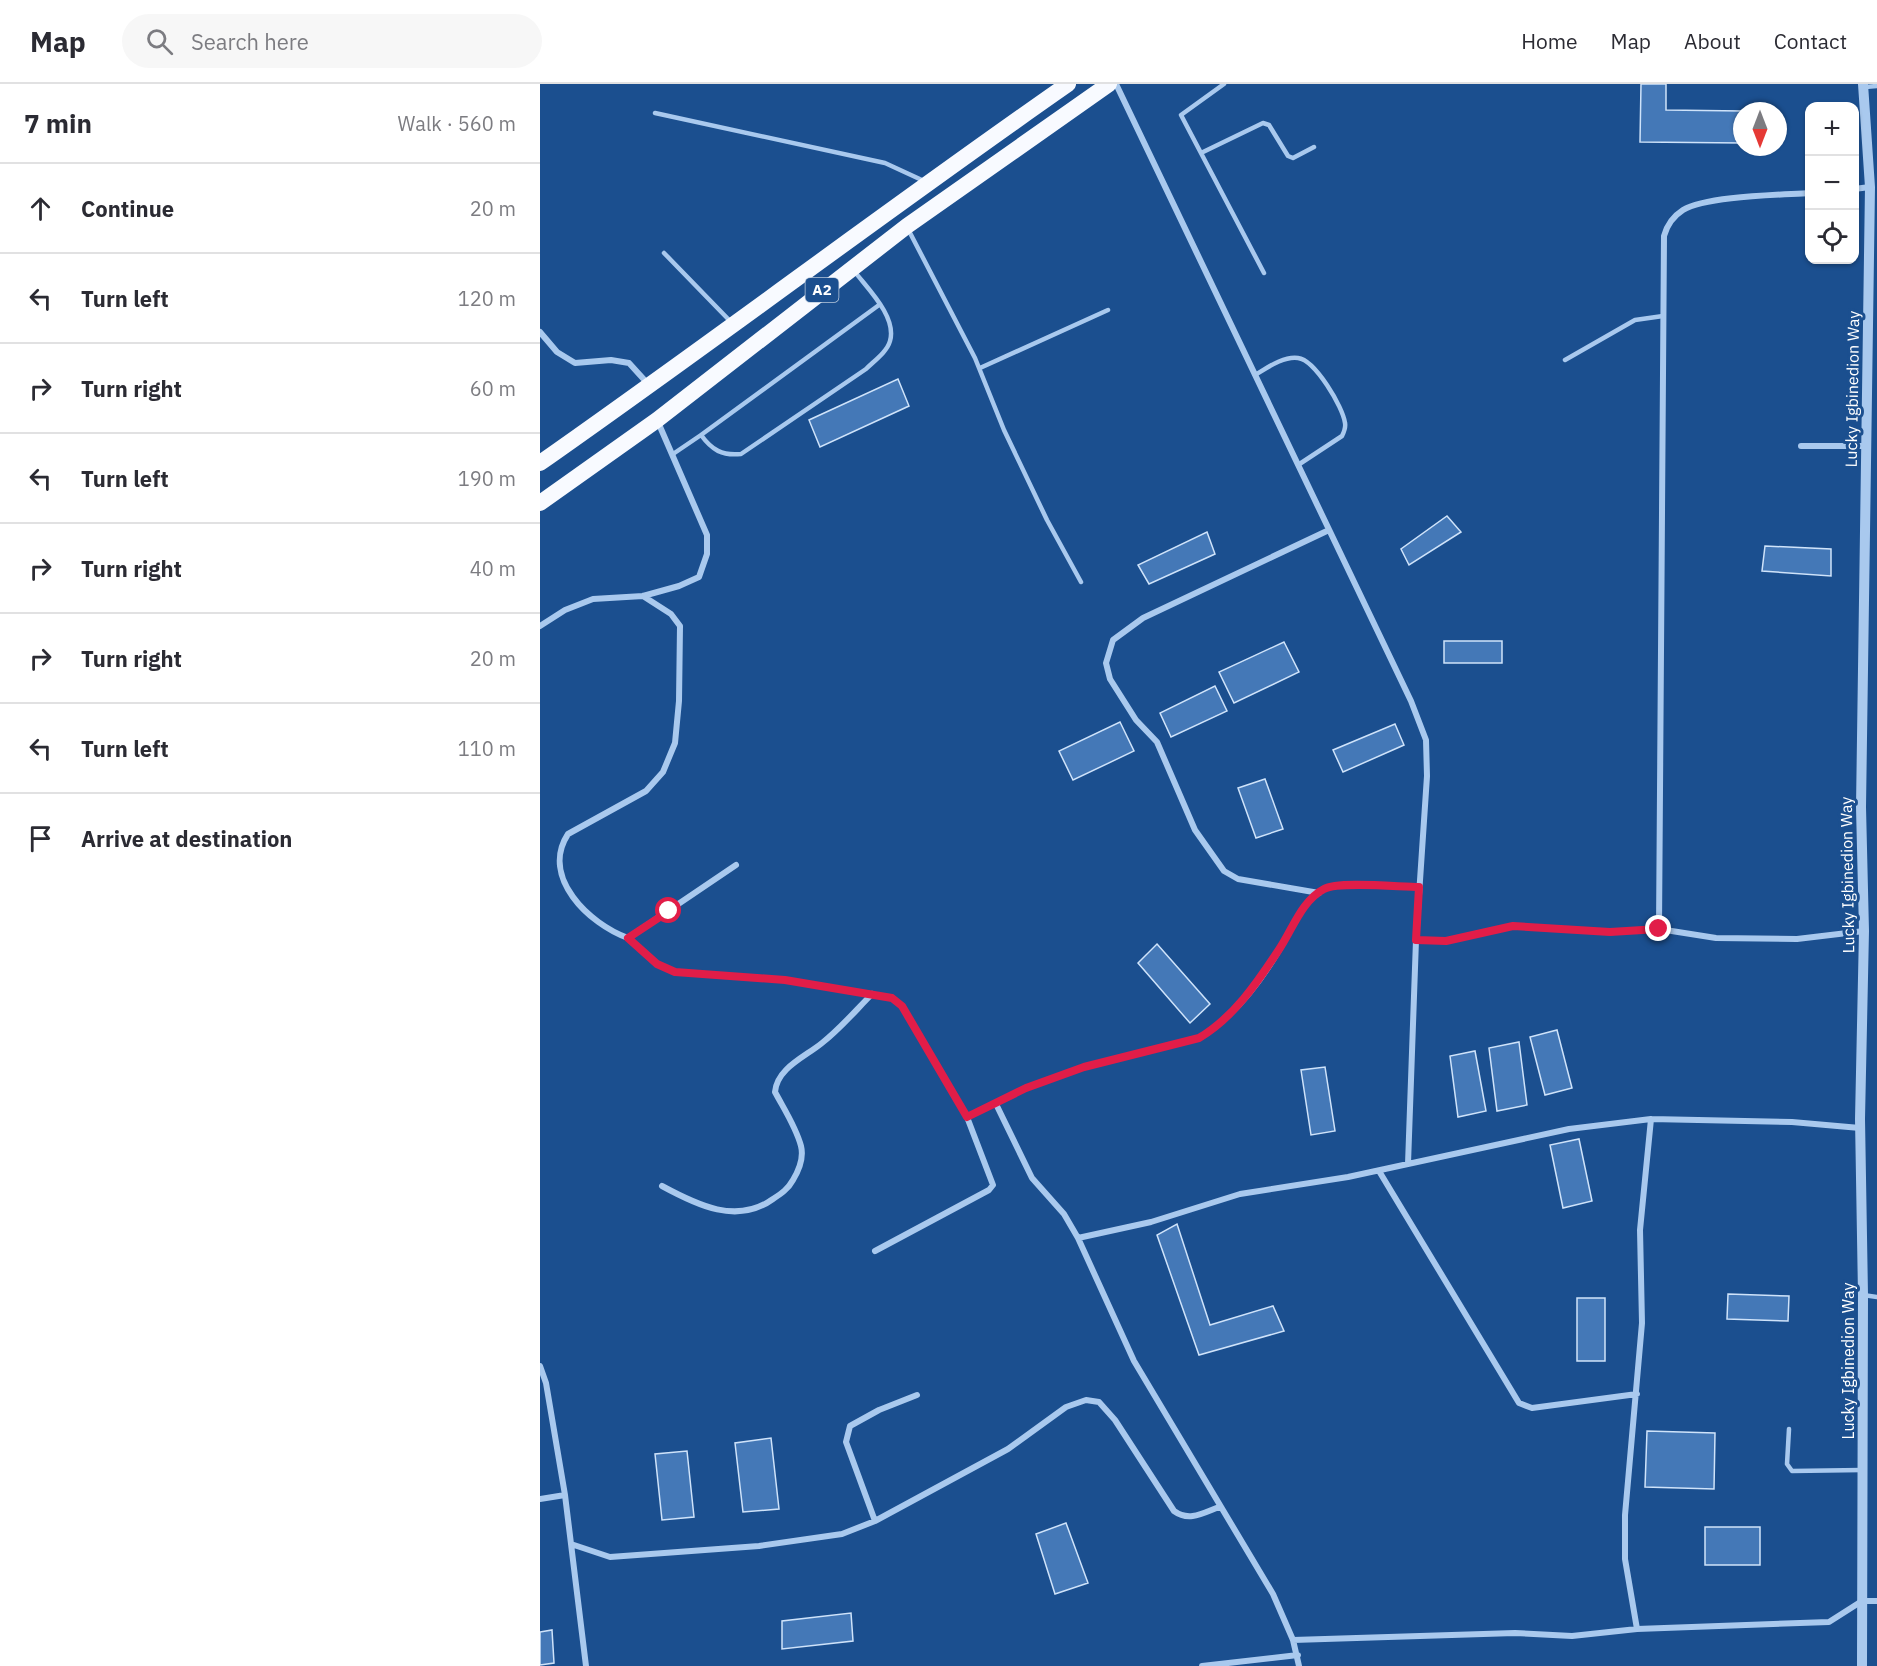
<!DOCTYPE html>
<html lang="en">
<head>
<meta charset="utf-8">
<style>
  body { margin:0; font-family:"IBM Plex Sans",sans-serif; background:#f7f7f7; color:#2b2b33 }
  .controls { position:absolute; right:18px; top:18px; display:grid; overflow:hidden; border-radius:12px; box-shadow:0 2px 4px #0004 }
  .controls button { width:54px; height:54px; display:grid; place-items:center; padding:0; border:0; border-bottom:2px solid #e1e1e2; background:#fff; color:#2b2b33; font:30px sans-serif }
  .compass { position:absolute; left:1193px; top:18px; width:54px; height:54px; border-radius:50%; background:#fff; box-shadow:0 2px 4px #0004; rotate:180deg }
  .stop { position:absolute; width:18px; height:18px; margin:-14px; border:4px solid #e11d48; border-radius:50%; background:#fff }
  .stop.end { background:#e11d48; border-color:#fff; box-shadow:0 2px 6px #0008 }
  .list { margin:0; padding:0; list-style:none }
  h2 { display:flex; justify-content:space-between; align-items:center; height:78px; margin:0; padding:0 24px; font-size:26px }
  h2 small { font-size:20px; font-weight:400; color:#7c7c81 }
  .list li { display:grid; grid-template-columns:39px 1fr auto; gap:18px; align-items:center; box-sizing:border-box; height:90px; padding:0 24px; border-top:2px solid #e1e1e2 }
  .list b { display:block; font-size:22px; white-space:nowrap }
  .list em { font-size:20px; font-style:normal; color:#7c7c81 }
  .icon { flex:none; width:33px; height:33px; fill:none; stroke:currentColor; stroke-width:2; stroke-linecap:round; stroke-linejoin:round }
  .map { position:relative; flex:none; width:1337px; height:1582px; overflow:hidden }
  header { display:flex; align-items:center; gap:36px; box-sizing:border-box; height:84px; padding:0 30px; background:#fff; border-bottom:2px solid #e1e1e2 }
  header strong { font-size:28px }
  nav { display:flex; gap:33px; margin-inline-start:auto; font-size:21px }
  .search { width:420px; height:54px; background:#f7f7f7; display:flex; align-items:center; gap:15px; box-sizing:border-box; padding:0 21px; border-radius:33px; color:#7c7c81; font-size:22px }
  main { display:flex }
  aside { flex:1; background:#fff }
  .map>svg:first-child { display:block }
  .building { fill:#4478b7; stroke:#cfe3fa; stroke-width:1.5 }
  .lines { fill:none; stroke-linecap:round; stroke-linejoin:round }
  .service { stroke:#a9c9ee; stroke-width:4.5 }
  .minor { stroke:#a9c9ee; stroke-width:6 }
  .tertiary { stroke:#a9c9ee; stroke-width:10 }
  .trunk { stroke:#f8faff; stroke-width:16 }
  .route { stroke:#e11d48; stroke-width:8 }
  .labels { text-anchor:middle; stroke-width:6; stroke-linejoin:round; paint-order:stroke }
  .shield { fill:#1b4f8f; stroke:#bbcadd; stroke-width:1.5 }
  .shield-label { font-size:15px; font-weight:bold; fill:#fff }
  .street-label { font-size:16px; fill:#fff; stroke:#1b4f8f }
</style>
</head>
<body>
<header>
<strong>Map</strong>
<div class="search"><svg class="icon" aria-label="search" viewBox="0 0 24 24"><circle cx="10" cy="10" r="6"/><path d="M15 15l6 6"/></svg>Search here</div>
<nav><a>Home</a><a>Map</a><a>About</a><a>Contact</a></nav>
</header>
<main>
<aside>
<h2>7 min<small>Walk · 560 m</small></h2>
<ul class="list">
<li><svg class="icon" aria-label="ahead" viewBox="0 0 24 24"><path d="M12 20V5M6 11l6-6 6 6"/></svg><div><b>Continue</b></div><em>20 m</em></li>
<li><svg class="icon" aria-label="left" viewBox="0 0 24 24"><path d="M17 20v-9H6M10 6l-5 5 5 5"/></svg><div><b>Turn left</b></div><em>120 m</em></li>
<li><svg class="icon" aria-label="right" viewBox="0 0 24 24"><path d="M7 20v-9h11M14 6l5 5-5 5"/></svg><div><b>Turn right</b></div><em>60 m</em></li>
<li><svg class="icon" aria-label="left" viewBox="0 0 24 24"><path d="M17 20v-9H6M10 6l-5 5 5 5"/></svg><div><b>Turn left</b></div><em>190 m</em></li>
<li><svg class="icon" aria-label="right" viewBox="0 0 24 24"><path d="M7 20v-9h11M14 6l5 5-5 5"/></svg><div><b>Turn right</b></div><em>40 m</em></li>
<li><svg class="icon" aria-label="right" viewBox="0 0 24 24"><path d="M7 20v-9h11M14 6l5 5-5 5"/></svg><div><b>Turn right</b></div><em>20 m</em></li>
<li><svg class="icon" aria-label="left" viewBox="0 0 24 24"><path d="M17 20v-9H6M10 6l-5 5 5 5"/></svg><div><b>Turn left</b></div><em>110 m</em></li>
<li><svg class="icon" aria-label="arrive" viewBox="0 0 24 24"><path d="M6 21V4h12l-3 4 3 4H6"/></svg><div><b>Arrive at destination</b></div></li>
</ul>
</aside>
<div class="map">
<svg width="1337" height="1582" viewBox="0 0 1337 1582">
  <rect width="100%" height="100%" fill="#1b4f8f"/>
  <path class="building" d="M1101,0H1126V26L1202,27V59L1100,58Z
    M358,295L369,322L280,363L269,336Z
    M907,432L921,448L869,481L861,465Z
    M667,448L675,470L609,500L598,481Z
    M1225,462L1291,465V492L1222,487Z
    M904,557H962V579H904Z
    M744,558L759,588L694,619L679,588Z
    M675,602L687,627L631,653L620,629Z
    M580,638L594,667L533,696L519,667Z
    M855,640L864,661L803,688L793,666Z
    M725,695L743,745L716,754L698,704Z
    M617,860L670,920L650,939L598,879Z
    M1017,946L1032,1004L1005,1011L990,953Z
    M979,958L987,1021L957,1027L949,964Z
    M935,967L946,1027L918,1033L910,972Z
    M785,983L795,1047L771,1051L761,986Z
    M1039,1055L1052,1117L1023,1124L1010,1061Z
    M637,1140L670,1241L733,1222L744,1247L659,1271L617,1151Z
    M1188,1210L1249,1212L1248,1237L1187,1235Z
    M1037,1214H1065V1277H1037Z
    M1107,1347L1175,1349L1174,1405L1105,1403Z
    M231,1354L239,1425L203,1428L195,1359Z
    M147,1367L154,1433L122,1436L115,1370Z
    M526,1439L548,1499L515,1510L496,1450Z
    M1165,1443H1220V1481H1165Z
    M311,1529L313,1557L242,1565V1537Z
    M12,1546L14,1579L0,1581V1548Z"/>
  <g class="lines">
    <path class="service" d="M684,0L641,31L724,189
      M1325,3L1337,2
      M115,29L345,79L384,97
      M661,69L723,39L729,41L748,72L753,74L774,63
      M368,145L435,274L464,346L507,436L541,498
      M124,169L191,238
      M1025,276L1095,236L1123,232
      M440,284L568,226
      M715,291C727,284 743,272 758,274C775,276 803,323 805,339C806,344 804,348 802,352L758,381
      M161,351L339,221
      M133,370L161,351C172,366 182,372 201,370L326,285C334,277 347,268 350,257C357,233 328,205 315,188
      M1323,1211L1337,1213
      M1249,1345L1247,1380L1252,1387L1322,1386"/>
    <path class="minor" d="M576,0L871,617L886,656L887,692L876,856L868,1080
      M1314,105L1330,103
      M0,248L17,268L35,279L71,276L89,279L109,301
      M1261,362H1326
      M103,512L131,530L140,542L139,617L135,659L123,688L106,707L28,750C0,793 49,840 88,854L196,781
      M0,542L25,526L53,515L103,512L139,502L159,493L167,470V451L118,338
      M779,809L698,795L684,787L655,746L617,658L596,636L570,595L566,579L573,556L603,534L789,446
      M1119,845L1124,152C1127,141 1132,133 1143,126C1166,112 1240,111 1270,109
      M88,854L117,880L135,888L245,896L352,914L362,922L427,1033L453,1101L449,1106L335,1167
      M876,856L906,857L973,842L1070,848L1119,845L1176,854L1257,855L1324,847
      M456,1020L492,1094L524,1130L538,1154L594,1277L733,1510L753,1556L975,1549L1032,1552L1097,1545L1289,1538L1322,1517H1337
      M427,1033L486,1004L544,983L659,954C693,934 721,897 741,863C752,844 763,816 784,805C798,797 860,803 879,803
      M839,1087L979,1319L992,1324L1097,1310
      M122,1102C157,1121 197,1141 233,1115C242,1109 248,1105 253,1096C259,1086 264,1074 261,1062C256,1043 244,1025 235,1008C237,984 265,973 282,959C300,945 316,926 332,910
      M538,1154L611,1138L700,1110L808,1093L1029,1045L1111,1035L1252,1038L1320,1044
      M0,1282L6,1299L25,1411L46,1582
      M0,1415L25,1411
      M335,1437L306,1358L310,1342L339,1326L377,1311
      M31,1460L70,1473L219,1462L302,1450L335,1437L468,1365L526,1323L546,1316L559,1318L575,1336L634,1427C649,1438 663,1429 679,1423
      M1097,1545L1085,1475V1431L1102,1239L1100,1146L1111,1035
      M753,1556L759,1582
      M662,1582L758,1571"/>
    <path class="tertiary" d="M1322,1582L1323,1211L1320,1035L1324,847L1321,723L1330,103L1323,0"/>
    <path class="trunk" d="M0,379C177,255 350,124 528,0
      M0,419L117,336L367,142L569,0"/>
  </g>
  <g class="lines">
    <path class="route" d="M129,827L88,854L117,880L135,888L245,896L352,914L362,922L427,1033L486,1004L544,983L659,954C693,934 717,899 738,867C752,847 761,817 784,805C798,797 860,803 879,803L876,856L906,857L973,842L1070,848L1119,845"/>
  </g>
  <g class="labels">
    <rect class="shield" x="265.5" y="194" width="33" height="24" rx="4.5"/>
    <g class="shield-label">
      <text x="282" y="211">A2</text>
    </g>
    <g class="street-label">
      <text transform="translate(1312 305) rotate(-89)" y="6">Lucky Igbinedion Way</text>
      <text transform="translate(1307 791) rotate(-91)" y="6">Lucky Igbinedion Way</text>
      <text transform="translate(1308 1277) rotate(-90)" y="6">Lucky Igbinedion Way</text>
    </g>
  </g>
</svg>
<div class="controls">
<button>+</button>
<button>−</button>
<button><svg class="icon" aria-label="locate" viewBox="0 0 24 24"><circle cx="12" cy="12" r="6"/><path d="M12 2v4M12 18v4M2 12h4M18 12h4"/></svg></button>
</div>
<svg class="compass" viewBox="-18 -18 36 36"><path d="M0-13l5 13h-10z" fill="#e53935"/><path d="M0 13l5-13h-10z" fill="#7c7c81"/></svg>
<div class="stop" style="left:129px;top:827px"></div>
<div class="stop end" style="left:1119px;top:845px"></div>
</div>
</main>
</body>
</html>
